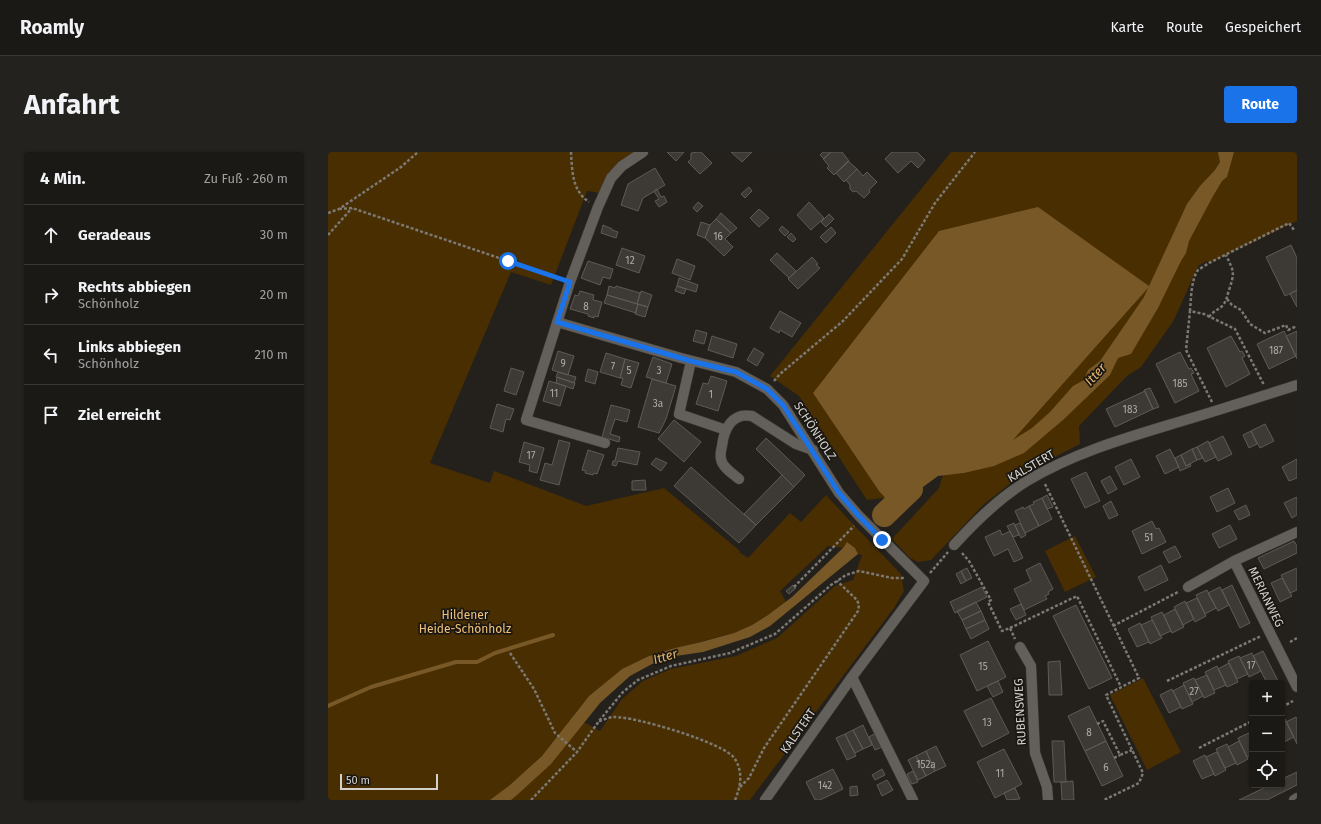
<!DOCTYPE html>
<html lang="de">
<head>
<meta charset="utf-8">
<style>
  body { margin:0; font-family:"Fira Sans",sans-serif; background:#24221e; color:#f1f3f6 }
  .controls { position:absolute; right:12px; bottom:12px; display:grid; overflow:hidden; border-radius:4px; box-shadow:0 1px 3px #0004 }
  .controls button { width:36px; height:36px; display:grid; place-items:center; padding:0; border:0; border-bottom:1px solid #393834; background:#1b1915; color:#f1f3f6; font:20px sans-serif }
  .scale { position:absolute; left:12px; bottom:10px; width:98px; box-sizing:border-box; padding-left:4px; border:2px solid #d3d1ce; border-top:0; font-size:11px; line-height:14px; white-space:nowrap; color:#d3d1ce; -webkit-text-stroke:3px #1a1713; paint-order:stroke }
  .stop { position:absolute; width:12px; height:12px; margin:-9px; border:3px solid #1a73e8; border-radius:50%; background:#fff }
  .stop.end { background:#1a73e8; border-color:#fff; box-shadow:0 1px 4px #0008 }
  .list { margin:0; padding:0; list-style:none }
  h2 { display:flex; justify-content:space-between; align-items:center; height:52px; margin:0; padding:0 16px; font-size:17px }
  h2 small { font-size:13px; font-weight:400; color:#a0a0a0 }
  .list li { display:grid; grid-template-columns:26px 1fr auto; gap:12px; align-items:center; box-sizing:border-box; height:60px; padding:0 16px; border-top:1px solid #393834 }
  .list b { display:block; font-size:15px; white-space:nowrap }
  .list p { margin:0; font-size:13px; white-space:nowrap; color:#a0a0a0 }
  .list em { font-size:13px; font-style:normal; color:#a0a0a0 }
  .icon { flex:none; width:22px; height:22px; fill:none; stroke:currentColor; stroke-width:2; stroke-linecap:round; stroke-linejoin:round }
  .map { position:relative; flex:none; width:969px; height:648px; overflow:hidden; border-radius:4px }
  header { display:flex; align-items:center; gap:24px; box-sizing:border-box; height:56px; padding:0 20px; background:#1b1915; border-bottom:1px solid #393834 }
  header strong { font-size:19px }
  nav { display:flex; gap:22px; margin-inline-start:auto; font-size:14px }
  .intro { display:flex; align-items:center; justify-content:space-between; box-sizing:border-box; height:96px; padding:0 24px }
  h1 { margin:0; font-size:28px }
  .button { padding:10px 18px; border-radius:4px; background:#1a73e8; color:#fff; font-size:14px; font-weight:700 }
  main { display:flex; gap:24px; padding:0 24px }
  aside { flex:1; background:#1b1915; border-radius:4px; box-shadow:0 1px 3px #0004 }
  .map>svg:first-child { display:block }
  .green { fill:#482e00; fill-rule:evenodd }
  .water { fill:#775826; fill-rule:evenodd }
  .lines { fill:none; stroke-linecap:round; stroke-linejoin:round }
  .stream { stroke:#775826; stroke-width:4 }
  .river { stroke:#775826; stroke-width:24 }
  .building { fill:#3d3a35; stroke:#5e5a55 }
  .minor-casing { stroke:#403e3b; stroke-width:11 }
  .path { stroke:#7c7975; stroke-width:2.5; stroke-dasharray:3 2; stroke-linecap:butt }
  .minor { stroke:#635f5a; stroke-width:10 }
  .route { stroke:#1a73e8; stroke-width:5 }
  .labels { text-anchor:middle; stroke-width:3.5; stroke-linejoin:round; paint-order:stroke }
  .number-label { font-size:10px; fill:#aeaba8 }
  .street-label { font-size:12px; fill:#d3d1ce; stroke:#1a1713 }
  .park-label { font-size:12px; fill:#f2c076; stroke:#1a1713 }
  .water-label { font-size:13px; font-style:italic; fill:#e6b56b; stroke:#1a1713 }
</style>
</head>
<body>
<header>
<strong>Roamly</strong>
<nav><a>Karte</a><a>Route</a><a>Gespeichert</a></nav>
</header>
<div class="intro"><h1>Anfahrt</h1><a class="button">Route</a></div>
<main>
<aside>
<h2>4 Min.<small>Zu Fuß · 260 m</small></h2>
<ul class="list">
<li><svg class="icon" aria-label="ahead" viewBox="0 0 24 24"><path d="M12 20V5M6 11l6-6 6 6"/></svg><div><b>Geradeaus</b></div><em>30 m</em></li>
<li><svg class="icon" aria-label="right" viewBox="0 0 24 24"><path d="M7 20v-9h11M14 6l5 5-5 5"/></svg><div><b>Rechts abbiegen</b><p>Schönholz</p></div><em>20 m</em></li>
<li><svg class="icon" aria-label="left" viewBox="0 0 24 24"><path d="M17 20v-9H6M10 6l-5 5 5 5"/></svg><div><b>Links abbiegen</b><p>Schönholz</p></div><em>210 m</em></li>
<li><svg class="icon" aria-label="arrive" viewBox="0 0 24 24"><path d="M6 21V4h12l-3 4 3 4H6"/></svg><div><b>Ziel erreicht</b></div></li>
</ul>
</aside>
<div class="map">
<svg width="969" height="648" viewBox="0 0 969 648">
  <rect width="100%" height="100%" fill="#24211c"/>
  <path class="green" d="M0,0H308L280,21L272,41L259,39L223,133L183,120L102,311L162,331L166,319L258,354L336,336L412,399L411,400L420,406L462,361L473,370L498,343L523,370L573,422L576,439L566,456L422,648H0ZM519,390L527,396L530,402L534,403L525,428L507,434L449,486L408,504L343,517L315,529L294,547L272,579L245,564L261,544L294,517L326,502L406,481L424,473L440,463L458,450L452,439L500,394L515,396Z
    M623,0H969V69L881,111L879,109L870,114L846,168L813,215L799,224L751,274L752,292L711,313L689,326L655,353L603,408L590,410L582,406L564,387L611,336L620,307L562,351L555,346L539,348L471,244L442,224Z
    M747,384L768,425L737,440L717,399Z
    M815,526L853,600L819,618L782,543Z"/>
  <path class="water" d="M890,0H906L899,25L894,29L884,46L861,89L858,101L853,109L830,156L803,202L790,206L782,223L735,268L696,301L666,314L636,321L610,324L580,346L566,358L564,363L556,357L562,351L551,339L485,241L611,79L710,55L821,134L859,52L872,34L887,18L892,10ZM820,136L816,145L772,209L760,218L756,228L745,234L722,260L704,276L685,288Z
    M519,390L527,396L530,402L442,474L422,485L375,500L348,504L324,512L302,524L272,551L223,612L189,643L183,648H162L182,633L214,604L261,544L294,517L321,504L347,496L373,490L406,481L424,473L440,463L464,445L515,396Z"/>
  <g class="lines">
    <path class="stream" d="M0,554L43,535L128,510H149L167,501L225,483"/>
    <path class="river" d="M556,363L583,337"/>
  </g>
  <path class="building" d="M339,0H356L348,9Z
    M370,0H373L384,11L372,22L360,10L363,7V1Z
    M403,0H424L414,10Z
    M495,0H503L496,7L492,3Z
    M503,0H514L521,9L506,23L499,16L501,14L495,7Z
    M564,0H589L597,8L590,16L583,9L570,21L557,7Z
    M520,9L529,17L516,30L508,21Z
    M327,16L337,33L315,46L310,59L293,53L300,32Z
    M529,17L535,24L539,20L549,30L541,38L542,40L536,46L528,39L525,40L522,37V33L518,28Z
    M421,35L424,39L417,46L413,42Z
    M329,37L333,45L336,44L339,50L331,55L327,49L331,47L326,39Z
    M370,50L375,54L369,60L365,56Z
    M481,50L496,66L483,78L469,63Z
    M431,57L441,66L431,75L422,66Z
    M393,61L409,76L403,81L388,67Z
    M501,62L506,67L498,75L493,70Z
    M388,67L403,81L397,87L405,95L396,104L377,86L382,73Z
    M373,70L382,73L377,86L369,83Z
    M275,73L284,77V78L290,80L288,86L273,81Z
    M454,74L461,80L457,84L451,78Z
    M503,75L508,81L498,91L492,85Z
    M463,81L468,87L465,90L459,85Z
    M963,93L969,106V138L957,144L938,105Z
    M294,96L317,104L311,121L288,113Z
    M449,101L468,119L461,126L442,108Z
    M484,105L490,112L488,113L492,116L470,137L460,127Z
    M349,107L367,114L362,128L344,121Z
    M260,109L285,117L282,127L275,125L272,133L253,126Z
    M351,126L370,133L368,140L349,134Z
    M281,134L287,136L288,134L312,141L309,152L279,143Z
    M349,134L358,137L356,142L347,139Z
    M969,138V155L962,142Z
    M252,139L266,143L265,148L274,150L270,165L266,164V166L260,164V162L242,157L247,143L250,144Z
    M313,139L324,143L320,155L309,152Z
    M279,143L310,152L308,161L276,151Z
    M310,152L320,155L317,165L307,162Z
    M452,159L473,171L464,185L452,178L451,181L442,176Z
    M368,178L379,181L376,192L365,189Z
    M956,179L968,204L941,217L929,192Z
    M969,179V207L958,184Z
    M384,184L409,192L405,206L380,198Z
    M903,184L912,200L914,199L917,204L914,206L922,222L898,235L879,196Z
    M426,196L436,202L429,214L419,208Z
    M230,199L246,204L240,223L224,218Z
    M852,200L861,217L863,216L866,221L863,222L871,239L847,251L828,212Z
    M278,201L297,207L292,226L272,220Z
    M325,205L344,212L338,231L318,225Z
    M297,207L311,211L303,236L293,233L295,226H292Z
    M183,216L196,220L188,243L176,239Z
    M260,217L270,220L267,232L257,229Z
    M230,220L248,225L246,231L228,225Z
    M383,224L399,229L390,259L368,252L375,231L380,232Z
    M229,225L247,231L245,237L228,231Z
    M324,227L348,234L338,267L331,281L310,275Z
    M221,229L238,234L232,254L215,249Z
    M822,236L831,255L825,257L816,238Z
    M817,239L825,257L787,275L778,257Z
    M169,252L186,257L182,268L178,267L175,280L162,276Z
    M283,253L302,258L299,270L287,267L282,282L292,285L291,290L274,285Z
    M346,268L373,290L356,310L330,287Z
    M937,272L946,289L932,296L923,279Z
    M923,279L929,292L921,296L915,283Z
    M895,284L904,302L890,309L881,291Z
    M438,286L477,323L466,335L428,297Z
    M231,288L242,291L231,333L212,328L217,311L224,313Z
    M880,289L888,305L877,310L869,295Z
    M196,290L216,296L209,321L201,319L202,313L191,310Z
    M869,295L875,306L869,308L864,297Z
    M290,296L312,300L309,313L290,309L288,314L284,313L285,309H287Z
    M842,297L851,315L837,322L828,304Z
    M864,297L869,308L858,314L853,303Z
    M260,298L276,303L269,322L266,321L265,323L257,321L258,319L254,318Z
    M853,303L858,314L862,312L863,314L852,319L847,306Z
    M328,306L339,311L333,319L323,312Z
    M803,307L812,325L796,333L787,315Z
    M969,307V326L961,329L954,315Z
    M363,315L428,373L411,391L346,334Z
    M758,320L772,349L757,356L743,327Z
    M454,323L466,335L428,373L416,362Z
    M782,324L789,337L780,342L773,329Z
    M317,328L318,338H304V329Z
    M900,336L907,351L889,360L882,345Z
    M719,343L725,355L719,357L714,346Z
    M969,345V363L964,366L956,351Z
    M714,346L724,367L711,374L701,354L706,352L705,350Z
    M783,349L790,363L781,367L775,354Z
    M918,353L922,363L911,368L906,359Z
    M701,354L711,374L697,381L687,359L695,355L696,357Z
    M824,369L828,377L831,376L838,390L814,402L804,379Z
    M686,371L691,383L685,385L679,374Z
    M692,371L698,383L693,386L687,373Z
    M902,373L909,387L891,396L884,382Z
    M672,378L674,383L682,379L695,406L686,410L680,397L666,404L657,385Z
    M966,389L969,394V401L936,417L930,406Z
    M847,394L853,405L841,411L835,400Z
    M712,411L725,437L720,440L721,442L717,444L719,447L696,458L686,437L703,429L698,418Z
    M833,413L840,428L817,439L810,425Z
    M639,416L644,426L638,429L633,419Z
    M969,416V438L962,441L953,423Z
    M633,419L638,429L633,432L628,422Z
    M954,426L964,444L952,450L943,431Z
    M465,433L468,436L461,442L458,439Z
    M904,433L922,471L912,476L894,438Z
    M654,435L659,445L627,461L622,450Z
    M892,435L901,453L890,459L880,441Z
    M879,438L888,456L877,462L868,443Z
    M869,446L878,464L867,470L858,451Z
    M857,449L866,467L855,473L846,455Z
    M648,450L653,459L634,468L629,459Z
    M693,452L698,463L688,468L682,457Z
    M748,453L784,526L761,537L725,464Z
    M847,457L856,475L844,481L836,463Z
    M653,459L657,468L638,477L634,468Z
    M834,460L843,479L832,484L823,465Z
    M657,468L661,477L643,487L638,477Z
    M824,468L834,486L822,492L813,473Z
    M812,471L821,490L809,495L800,477Z
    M660,489L678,525L649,539L632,503Z
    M935,499L951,531H939L925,504Z
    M924,501L933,519L921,525L912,506Z
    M911,504L920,522L909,527L900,509Z
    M732,509L734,543H721L720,510Z
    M901,511L910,530L899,535L890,517Z
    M889,514L898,533L886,538L877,520Z
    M879,523L887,541L876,546L867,528Z
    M866,526L875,544L864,550L855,531Z
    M670,529L675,540L665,545L659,534Z
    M856,533L865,552L854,557L845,539Z
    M844,537L853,555L841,561L832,543Z
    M663,546L681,581L654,595L636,559Z
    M761,554L778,589L757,599L740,564Z
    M968,565L969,567V592L958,570Z
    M957,567L966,585L954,591V568Z
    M535,573L544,593L535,597L525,578Z
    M525,578L535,597L527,601L517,582Z
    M548,581L554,595L547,598L541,585Z
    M921,581L924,586V602L919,605L910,586Z
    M517,582L528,604L519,608L508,586Z
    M724,589H736L738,630H726Z
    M778,589L795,624L774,634L757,599Z
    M911,589L920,607L909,613L900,595Z
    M899,592L908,611L897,616L888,597Z
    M608,594L618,614L607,619L598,599Z
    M676,597L694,632L667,646L649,610Z
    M598,599L607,619L598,624L588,604Z
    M889,600L898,618L887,624L878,605Z
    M877,603L886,622L874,627L865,609Z
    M588,604L598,624L590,628L580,608Z
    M505,617L515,637L492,648H487L478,630Z
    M554,617L557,623L547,628L544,623Z
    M585,619L590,630L584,632L579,622Z
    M969,620V633L939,648H911L942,633H954V627Z
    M559,628L565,638L554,644L549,633Z
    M745,629L746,648H734L733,630Z
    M529,634L530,643L522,644V635Z
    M687,636L692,647L679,648L676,641Z"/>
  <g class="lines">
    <g class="minor-casing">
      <path id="minor" d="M229,170L353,206L408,220L439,237L455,253L511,341L531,364L596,429L524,525L437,648
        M363,209L351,262L398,278
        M277,291L198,268L242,130L270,55L283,26L294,14L315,0
        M411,327C405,322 394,315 393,307C392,303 393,298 394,294C396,277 404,260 424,264L468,292L485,298
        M626,393C648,369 671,346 699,329C747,300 801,285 854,269C892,258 931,245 969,233
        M906,409L969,535
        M860,435L906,409L969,380
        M692,495L703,514L707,601L719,635L720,648
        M524,525L585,648
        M966,648L969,646"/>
    </g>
    <path class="path" d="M243,0C244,18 244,39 261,50
      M11,57L24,56L233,127
      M0,61L11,57L73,15L90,0
      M0,83L24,56
      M899,147L904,153L913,158L922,172L937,181L958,173L960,178L969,174
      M862,159C863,148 863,127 870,118C873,116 878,113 881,111L961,71L966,78
      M881,165C886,158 891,158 895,153C899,148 899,144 901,138C907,120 906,120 898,103
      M446,229L452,222L515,169L574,107L607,51L647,0
      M884,250L858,198L862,159L876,162L907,177L936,233
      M717,332L811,526L778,543L815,621L811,631L776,648
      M634,401L641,409L663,448L660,450L674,479L682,476L687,487
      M602,421L620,400
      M466,435L526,374
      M785,474L850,440
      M682,476L749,444L793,535
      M962,490L969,486
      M182,501L206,537L227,581L249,600
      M839,529L933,484
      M954,555L965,549
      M271,569C276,568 281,565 286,565C305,564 398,591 407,607C415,620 413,634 407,648
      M769,572L775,569L792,603L804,598
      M871,596L924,569
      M786,606L792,603
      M412,635L421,626L436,596L530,459L531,453L529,448L509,429
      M203,648L249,600L271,569L295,540L310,528L343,514L402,501L447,482L503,433L518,423L531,419L564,426H577"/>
    <use href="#minor" class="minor"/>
  </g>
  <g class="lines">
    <path class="route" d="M180,109L242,130L229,170L363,209L408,220L439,237L455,253L511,341L531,364L554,388"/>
  </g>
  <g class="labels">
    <g class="number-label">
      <text x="390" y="88">16</text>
      <text x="302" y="112">12</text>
      <text x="258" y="158">8</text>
      <text x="948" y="202">187</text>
      <text x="235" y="215">9</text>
      <text x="285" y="218">7</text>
      <text x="301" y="222">5</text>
      <text x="331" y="222">3</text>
      <text x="852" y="235">185</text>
      <text x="226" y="245">11</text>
      <text x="383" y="246">1</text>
      <text x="330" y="255">3a</text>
      <text x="802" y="261">183</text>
      <text x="203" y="307">17</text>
      <text x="821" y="389">51</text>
      <text x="923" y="517">17</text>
      <text x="655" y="518">15</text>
      <text x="866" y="543">27</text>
      <text x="659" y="574">13</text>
      <text x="761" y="584">8</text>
      <text x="598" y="616">152a</text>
      <text x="778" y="619">6</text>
      <text x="672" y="625">11</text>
      <text x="497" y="637">142</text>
    </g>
    <g class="street-label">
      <text transform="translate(487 279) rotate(57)" y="4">SCHÖNHOLZ</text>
      <text transform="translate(703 314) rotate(-30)" y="4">KALSTERT</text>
      <text transform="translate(938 445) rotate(64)" y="4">MERIANWEG</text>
      <text transform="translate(692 560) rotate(-93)" y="4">RUBENSWEG</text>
      <text transform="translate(470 579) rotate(-55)" y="4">KALSTERT</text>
    </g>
    <g class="park-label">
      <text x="137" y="467">Hildener<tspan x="137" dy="14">Heide-Schönholz</tspan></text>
    </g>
    <g class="water-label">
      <text transform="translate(767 222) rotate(-48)" y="5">Itter</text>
      <text transform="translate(337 504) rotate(-17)" y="5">Itter</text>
    </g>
  </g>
</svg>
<div class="controls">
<button>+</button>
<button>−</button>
<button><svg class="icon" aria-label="locate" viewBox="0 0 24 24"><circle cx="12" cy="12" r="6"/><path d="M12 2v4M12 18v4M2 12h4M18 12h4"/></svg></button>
</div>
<div class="scale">50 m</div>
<div class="stop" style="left:180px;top:109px"></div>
<div class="stop end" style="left:554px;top:388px"></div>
</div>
</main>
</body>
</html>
